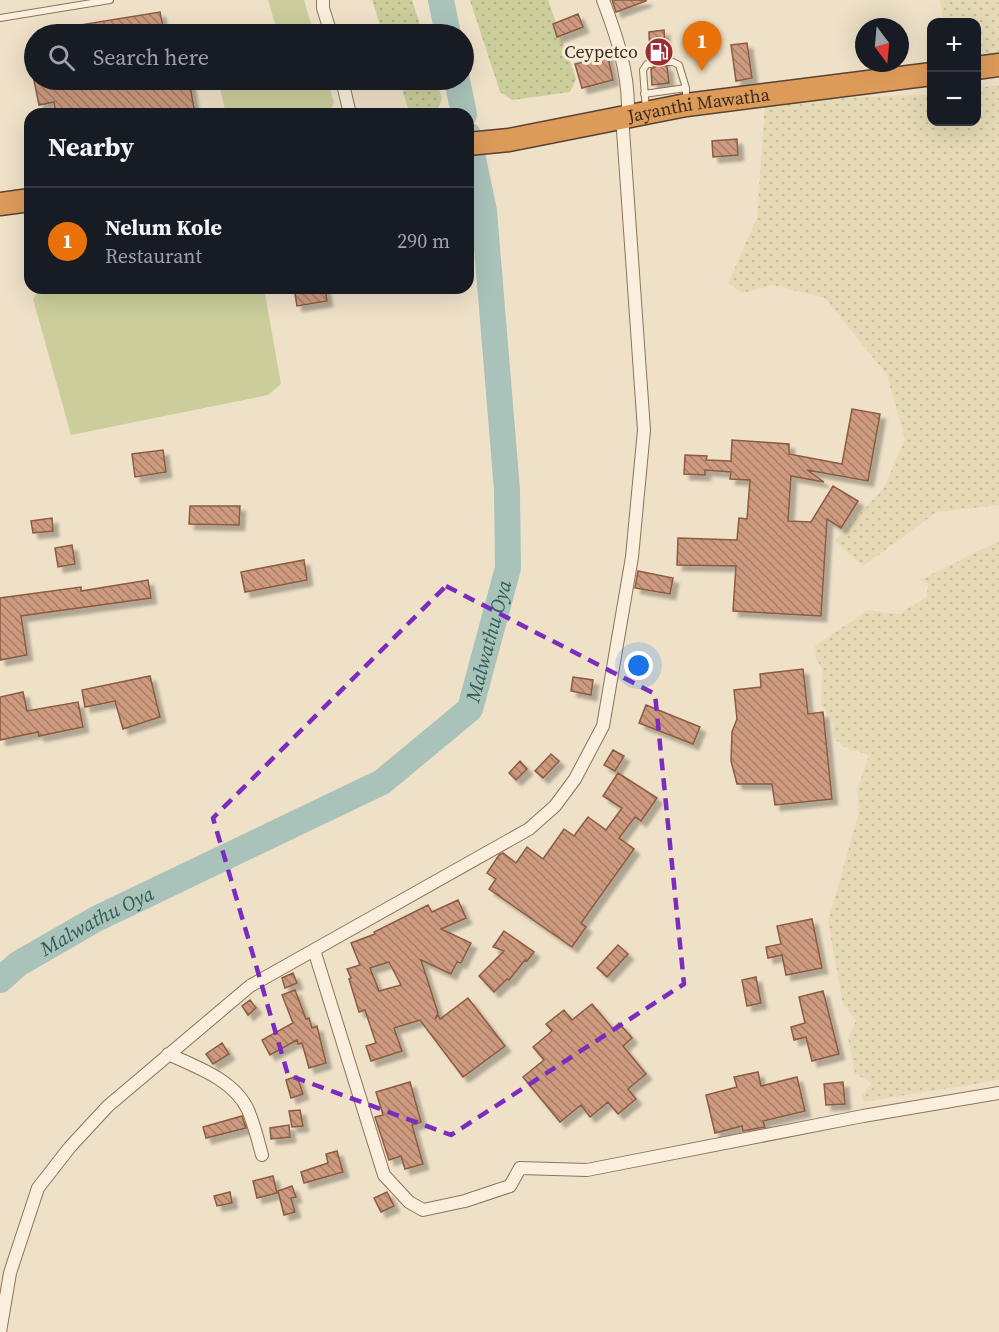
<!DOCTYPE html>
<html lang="en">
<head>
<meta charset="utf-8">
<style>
  body { margin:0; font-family:"Source Serif 4",serif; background:#20242c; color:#f1f3f6 }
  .controls { position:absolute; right:18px; top:18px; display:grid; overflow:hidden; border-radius:12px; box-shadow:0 6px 24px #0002 }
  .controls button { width:54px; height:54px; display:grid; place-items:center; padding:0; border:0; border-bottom:2px solid #363941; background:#171b24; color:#f1f3f6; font:30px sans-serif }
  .compass { position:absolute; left:855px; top:18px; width:54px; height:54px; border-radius:50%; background:#171b24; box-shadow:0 6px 24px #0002; rotate:164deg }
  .you { position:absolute; left:639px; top:666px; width:21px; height:21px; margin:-15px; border:4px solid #fff; border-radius:50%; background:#1a73e8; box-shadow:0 0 0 9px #1a73e833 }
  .badge { display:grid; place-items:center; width:39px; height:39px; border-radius:50%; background:#ca999f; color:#fff; font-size:20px; font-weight:700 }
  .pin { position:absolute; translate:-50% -50px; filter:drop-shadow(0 2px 3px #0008) }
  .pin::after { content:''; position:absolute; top:32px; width:21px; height:18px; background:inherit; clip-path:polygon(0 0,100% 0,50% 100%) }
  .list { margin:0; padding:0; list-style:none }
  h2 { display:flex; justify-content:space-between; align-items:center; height:78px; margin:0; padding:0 24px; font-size:26px }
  h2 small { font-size:20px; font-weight:400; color:#9ea1a6 }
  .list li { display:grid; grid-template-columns:39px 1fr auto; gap:18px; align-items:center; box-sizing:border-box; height:108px; padding:0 24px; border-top:2px solid #363941 }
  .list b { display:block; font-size:22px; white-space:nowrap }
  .list p { margin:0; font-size:20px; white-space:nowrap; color:#9ea1a6 }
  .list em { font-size:20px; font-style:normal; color:#9ea1a6 }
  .icon { flex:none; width:33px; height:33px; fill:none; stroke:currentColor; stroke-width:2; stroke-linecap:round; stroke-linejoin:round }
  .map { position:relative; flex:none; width:999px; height:1332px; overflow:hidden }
  .search { position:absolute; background:#171b24; box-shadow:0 6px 24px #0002; left:24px; top:24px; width:450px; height:66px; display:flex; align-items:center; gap:15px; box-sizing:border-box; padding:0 21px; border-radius:33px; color:#9ea1a6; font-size:22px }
  .panel { position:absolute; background:#171b24; box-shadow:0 6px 24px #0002; left:24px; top:108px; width:450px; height:186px; border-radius:18px }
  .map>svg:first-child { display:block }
  .farmland { fill:url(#farmland-dots) }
  .grass { fill:url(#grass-dots) }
  .garden { fill:#cbce9b }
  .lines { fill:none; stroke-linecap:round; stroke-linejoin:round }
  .river { stroke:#a9c3ba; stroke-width:26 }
  .building { fill:url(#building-back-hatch); stroke:#8b5b42; stroke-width:1.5; fill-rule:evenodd; filter:url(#shadow) }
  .lane-casing { stroke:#8c735d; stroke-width:8 }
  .street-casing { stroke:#8c735d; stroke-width:14 }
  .highway-casing { stroke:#5a4131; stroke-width:25 }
  .lane { stroke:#f9efdc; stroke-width:6 }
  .street { stroke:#f9efdc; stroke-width:12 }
  .highway { stroke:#dd9b5a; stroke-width:22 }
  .marked { fill:none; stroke:#7b2cbf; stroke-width:4.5; stroke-dasharray:12 8; stroke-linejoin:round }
  .labels { text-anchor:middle; stroke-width:6; stroke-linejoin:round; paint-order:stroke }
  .poi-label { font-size:18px; fill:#3c2c20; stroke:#f6ecd8; text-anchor:end }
  .street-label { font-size:18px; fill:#3c2c20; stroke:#f6ecd8 }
  .water-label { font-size:20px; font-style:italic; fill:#305c56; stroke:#f6ecd8 }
</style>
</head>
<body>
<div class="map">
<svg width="999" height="1332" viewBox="0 0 999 1332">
  <defs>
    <pattern id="farmland-dots" width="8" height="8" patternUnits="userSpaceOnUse" patternTransform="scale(1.5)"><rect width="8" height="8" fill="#e5dab5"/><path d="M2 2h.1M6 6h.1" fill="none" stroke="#c5bb9b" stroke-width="1.8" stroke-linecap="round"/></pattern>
    <pattern id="grass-dots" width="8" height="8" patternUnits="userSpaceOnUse" patternTransform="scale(1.5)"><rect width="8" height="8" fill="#cbce9b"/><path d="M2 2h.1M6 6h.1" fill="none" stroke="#afb185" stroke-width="1.8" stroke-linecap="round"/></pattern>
    <pattern id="building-back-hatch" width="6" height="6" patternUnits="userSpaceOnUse" patternTransform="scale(1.5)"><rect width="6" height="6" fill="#cd9a7e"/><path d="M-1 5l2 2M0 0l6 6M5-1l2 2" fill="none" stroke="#a87e67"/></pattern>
    <filter id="shadow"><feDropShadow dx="5.5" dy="5.5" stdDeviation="1.5" flood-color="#0004"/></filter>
  </defs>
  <rect width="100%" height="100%" fill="#efe1c8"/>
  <path class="farmland" d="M940,0H999V52L977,57L976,22H943Z
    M999,85V505L937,512L863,566L835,541L884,488L905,439L887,375L825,298L773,285L742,293L728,283L757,218L765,102L931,94L932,122H976L977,88Z
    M999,541V1080L863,1102L862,1096L871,1083L855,1073L848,1038L856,1020L843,1004L828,922L859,812L857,790L869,755L844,747L833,737L834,723L821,705L822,668L816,659L815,646L868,610L899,614L927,597L928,584L920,580Z"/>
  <path class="grass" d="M372,0H412L423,34H383Z
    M470,0H548L576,79L570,92L512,100L500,92Z
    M399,80H436L442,99L437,111L410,114Z"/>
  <path class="garden" d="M268,0H304L314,34H278Z
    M218,80H327L334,102L329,114H226Z
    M40,288H264L281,384L268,395L71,435L33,299Z"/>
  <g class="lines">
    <g class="river">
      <path d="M441,0L448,34"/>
      <path d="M457,80L464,114"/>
      <path id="s1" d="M0,980L18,964L96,919L382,782L470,709L508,568L507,490L484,211L468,135"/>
    </g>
  </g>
  <path class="building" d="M612,0H646V1L616,12Z
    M160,12L164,32L149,34H62L61,28Z
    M578,14L583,27L557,37L553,24Z
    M664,30L666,57L662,63L667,67L669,83L652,85L651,69L655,67L656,63L654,60L650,59L649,32Z
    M747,43L752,78L736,81L731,45Z
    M607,53L613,80L582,88L575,64L595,59V56Z
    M34,80H90L91,85L121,80H189L195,114H56L54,102L39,105Z
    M737,139L738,155L713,157L712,141Z
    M294,288H325L327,301L297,306Z
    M852,409L880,414L868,481L807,470L824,482L791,476L788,521L811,522L833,486L858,501L841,528L827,519L821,616L733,611L736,566L677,565L678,538L737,540L739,518L747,519L750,480L730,479L731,472L705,470V475L684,474L685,455L707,456L706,460L731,461L732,440L789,444V454L842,464Z
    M163,450L166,472L135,477L132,454Z
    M190,506H240L239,525L189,524Z
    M52,518L53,531L33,533L31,521Z
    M72,545L75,564L58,567L55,548Z
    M304,560L307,580L245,592L241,572Z
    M638,571L673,578L670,594L635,588Z
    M148,580L151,598L21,616L27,655L0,660V598L81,587V591Z
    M803,669L808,714L823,712L832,799L775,805L772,784H737L731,761L732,732L737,719L734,690L761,687L760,674Z
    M150,676L160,717L123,729L115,701L85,707L82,690Z
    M573,677L593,680L591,695L571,691Z
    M23,692L27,711L78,702L83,727L39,736L38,732L0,740V697Z
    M646,705L700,727L693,744L639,723Z
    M613,750L624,756L615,771L604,765Z
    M551,754L559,761L543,778L535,771Z
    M520,761L527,769L516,780L509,773Z
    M618,773L657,798L641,821L635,817L619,838L634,849L581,923L586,927L572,947L489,889L496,879L487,873L499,855L503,853L516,863L527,847L543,859L564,829L574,836L588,817L606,830L622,808L603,796Z
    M458,900L466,918L441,929L471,943L461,963L457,962L451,974L421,960L438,1013L435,1019L438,1015L440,1019L468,998L505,1046L463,1077L420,1020L394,1028L402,1051L371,1061L366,1046L376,1043L365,1010L359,1012L349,979L351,978L347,969L360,965L351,943L375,934L374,932L428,905L432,912ZM389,962L401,985L379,991L370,968Z
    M812,919L822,968L786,975L782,955L768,958L766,947L781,944L777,926Z
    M504,931L534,952L527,961L525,960L509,980L507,979L494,992L479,976L504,951L493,947Z
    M618,945L628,954L607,977L597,968Z
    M293,973L297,983L285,988L282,978Z
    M756,977L761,1003L747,1006L742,980Z
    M295,990L306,1019L309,1018L312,1028L317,1026L326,1063L309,1068L302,1043L298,1044L297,1040L270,1055L262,1040L293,1023L282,995Z
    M823,991L839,1054L812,1061L806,1037L794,1040L791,1027L805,1023L799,997Z
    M250,1000L256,1008L248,1015L242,1006Z
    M592,1004L613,1029L619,1023L632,1038L623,1046L646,1074L628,1089L636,1099L618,1114L608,1102L590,1117L581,1105L560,1122L523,1077L544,1060L533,1047L552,1031L546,1024L564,1010L572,1020Z
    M222,1043L229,1054L213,1064L206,1054Z
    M758,1072L761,1086L797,1077L805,1111L763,1121L765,1127L743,1131L742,1126L715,1133L706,1095L737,1087L734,1077Z
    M297,1076L303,1094L291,1098L286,1080Z
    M410,1082L421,1122L412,1125L423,1164L405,1169L401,1156L389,1160L375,1117L383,1115L376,1092Z
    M843,1082L845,1104L826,1105L824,1084Z
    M300,1110L303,1126L292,1127L289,1111Z
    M242,1116L246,1128L206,1138L203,1127Z
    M289,1125L290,1137L271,1139L270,1128Z
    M337,1151L343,1172L304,1183L301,1172L328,1163L326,1154Z
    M273,1176L277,1193L257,1198L253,1181Z
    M292,1186L296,1197L291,1198L295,1212L284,1215L278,1191Z
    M230,1192L232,1203L217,1206L214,1196Z
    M387,1192L394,1206L381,1212L374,1198Z"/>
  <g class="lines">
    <g class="lane-casing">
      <path id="lane" d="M0,18L110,0
        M667,62H673L679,65L686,88V101
        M644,94L686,88
        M646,110L643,70L647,64H651"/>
    </g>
    <g class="street-casing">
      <path id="street" d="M323,0V8L331,34
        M603,0C616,34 628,70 628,107
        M342,80L350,114
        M314,950L384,1175L409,1202L423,1210L465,1201L510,1186L520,1168L587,1170L863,1116L999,1093
        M168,1054C197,1067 234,1080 248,1110C254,1124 258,1140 262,1155
        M0,1332L10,1273L38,1188L70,1147L108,1106L250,986L529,829L555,806L575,779L603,726L632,557L644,430L622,116"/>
    </g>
    <g class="highway-casing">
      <g id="highway">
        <path d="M976,68L999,65"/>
        <path id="s2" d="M468,144L509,140L686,105L932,74"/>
        <path d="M0,204L30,200"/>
      </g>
    </g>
    <use href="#lane" class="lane"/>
    <use href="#street" class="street"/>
    <use href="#highway" class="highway"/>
  </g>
  <path class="marked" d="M446,586L655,694L684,984L451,1135L288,1075L213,818Z"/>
  <defs>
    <g id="fuel-disc" transform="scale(1.5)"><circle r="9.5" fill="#9b2c34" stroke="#f6ecd8"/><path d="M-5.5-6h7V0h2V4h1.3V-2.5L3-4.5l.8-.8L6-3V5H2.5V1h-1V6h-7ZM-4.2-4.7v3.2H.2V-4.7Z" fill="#fff"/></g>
  </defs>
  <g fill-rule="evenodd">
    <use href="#fuel-disc" x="659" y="52"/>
  </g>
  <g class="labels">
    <g class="poi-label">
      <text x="638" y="58">Ceypetco</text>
    </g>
    <g class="street-label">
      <text dy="6" stroke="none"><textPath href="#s2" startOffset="234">Jayanthi Mawatha</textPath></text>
    </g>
    <g class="water-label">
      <text dy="7" stroke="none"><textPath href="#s1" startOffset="616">Malwathu Oya</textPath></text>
      <text dy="7" stroke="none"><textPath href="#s1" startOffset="114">Malwathu Oya</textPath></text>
    </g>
  </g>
</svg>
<div class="controls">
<button>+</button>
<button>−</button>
</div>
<svg class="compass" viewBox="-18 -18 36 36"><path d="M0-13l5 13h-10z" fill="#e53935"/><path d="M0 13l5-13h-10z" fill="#9ea1a6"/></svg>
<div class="you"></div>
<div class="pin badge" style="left:702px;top:71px;background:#e8710a">1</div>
<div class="search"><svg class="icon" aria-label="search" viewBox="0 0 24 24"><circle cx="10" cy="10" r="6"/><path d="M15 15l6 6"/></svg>Search here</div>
<section class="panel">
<h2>Nearby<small></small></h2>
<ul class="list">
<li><span class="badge" style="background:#e8710a">1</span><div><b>Nelum Kole</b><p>Restaurant</p></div><em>290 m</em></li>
</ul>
</section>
</div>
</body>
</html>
